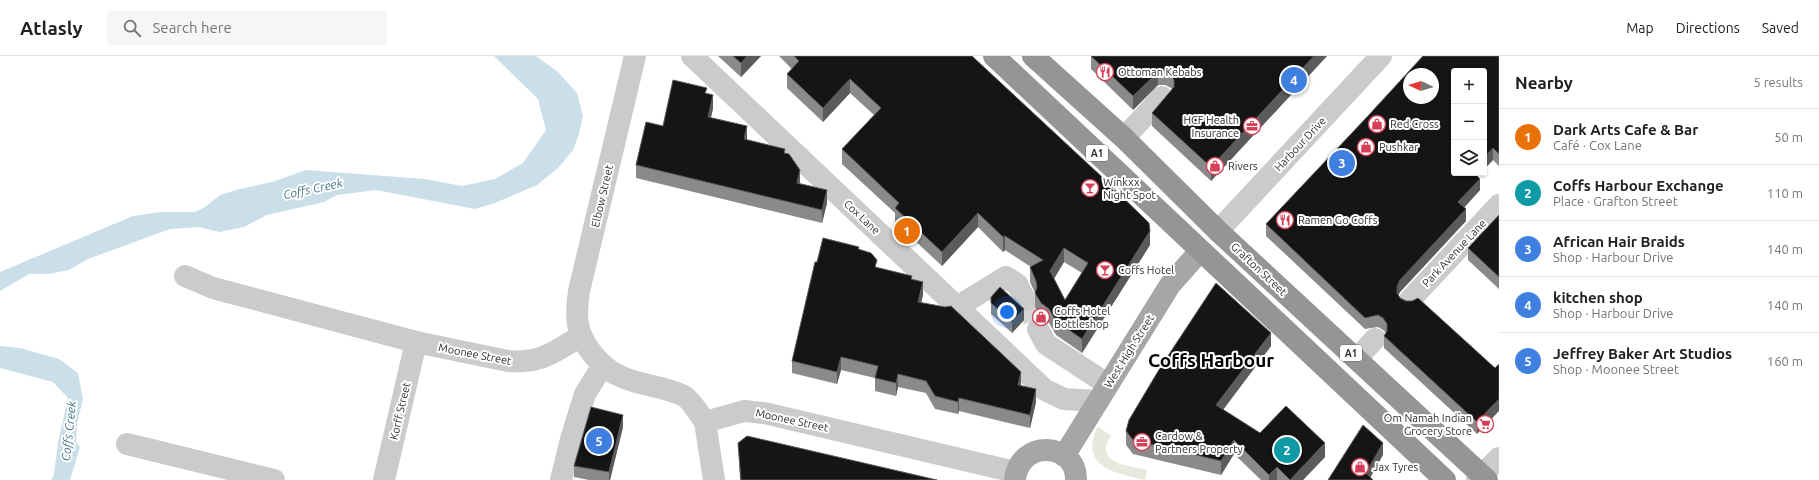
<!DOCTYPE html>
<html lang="en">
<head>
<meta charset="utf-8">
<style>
  body { margin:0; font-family:Ubuntu,sans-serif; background:#f6f6f6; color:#202124 }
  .controls { position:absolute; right:12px; top:12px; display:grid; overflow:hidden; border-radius:4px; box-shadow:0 1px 3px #0004 }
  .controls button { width:36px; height:36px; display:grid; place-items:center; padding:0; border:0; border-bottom:1px solid #e0e0e0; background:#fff; color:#202124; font:20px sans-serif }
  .compass { position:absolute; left:1403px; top:12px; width:36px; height:36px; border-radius:50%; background:#fff; box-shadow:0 1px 3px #0004; rotate:274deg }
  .you { position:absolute; left:1007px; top:256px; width:14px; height:14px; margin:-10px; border:3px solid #fff; border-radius:50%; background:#1a73e8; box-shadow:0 0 0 6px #1a73e833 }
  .badge { display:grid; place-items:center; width:26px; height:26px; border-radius:50%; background:#1a73e8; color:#fff; font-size:13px; font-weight:700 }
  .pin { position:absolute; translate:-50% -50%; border:2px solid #fff; box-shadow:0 1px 4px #0006 }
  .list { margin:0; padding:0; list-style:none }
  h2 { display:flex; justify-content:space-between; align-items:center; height:52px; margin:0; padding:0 16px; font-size:17px }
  h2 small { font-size:13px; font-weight:400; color:#757577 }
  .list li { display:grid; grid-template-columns:26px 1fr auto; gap:12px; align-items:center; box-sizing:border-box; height:56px; padding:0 16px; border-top:1px solid #e0e0e0 }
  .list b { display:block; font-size:15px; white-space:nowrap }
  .list p { margin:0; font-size:13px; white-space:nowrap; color:#757577 }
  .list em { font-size:13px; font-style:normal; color:#757577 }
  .icon { flex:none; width:22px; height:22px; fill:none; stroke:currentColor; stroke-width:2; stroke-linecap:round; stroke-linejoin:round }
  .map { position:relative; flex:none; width:1499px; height:424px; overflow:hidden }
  header { display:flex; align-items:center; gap:24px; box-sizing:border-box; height:56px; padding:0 20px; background:#fff; border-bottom:1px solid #e0e0e0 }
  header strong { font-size:19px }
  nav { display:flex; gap:22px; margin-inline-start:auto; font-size:14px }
  .search { width:280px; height:36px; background:#f6f6f6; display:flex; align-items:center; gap:10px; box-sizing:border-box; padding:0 14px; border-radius:4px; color:#757577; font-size:15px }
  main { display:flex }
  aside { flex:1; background:#fff }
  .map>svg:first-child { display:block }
  .green { fill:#e5eadd }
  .water { fill:#cadfe9 }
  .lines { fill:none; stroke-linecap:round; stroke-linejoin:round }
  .minor-tunnel { stroke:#d5d5d5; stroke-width:22; stroke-dasharray:22 11; stroke-linecap:butt }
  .minor { stroke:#cbcbcb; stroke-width:22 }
  .major { stroke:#a6a6a6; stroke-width:22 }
  .highway { stroke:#959595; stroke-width:22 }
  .wall { fill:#8a8a8a; fill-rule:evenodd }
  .shaded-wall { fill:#5b5b5b }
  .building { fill:#151515; stroke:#5b5b5b; fill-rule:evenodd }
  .labels { text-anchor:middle; stroke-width:4; stroke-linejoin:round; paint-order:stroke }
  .shield { fill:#fff; stroke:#6d6d6d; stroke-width:1 }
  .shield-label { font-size:10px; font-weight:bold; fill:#2e2e2e }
  .poi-label { font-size:11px; fill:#2e2e2e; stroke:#fff; text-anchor:start }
  .street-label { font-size:11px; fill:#2e2e2e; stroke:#fff }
  .water-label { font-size:12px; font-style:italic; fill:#437489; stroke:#fff }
  .town-label { font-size:19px; font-weight:bold; fill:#000; stroke:#fff }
</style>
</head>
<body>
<header>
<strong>Atlasly</strong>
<div class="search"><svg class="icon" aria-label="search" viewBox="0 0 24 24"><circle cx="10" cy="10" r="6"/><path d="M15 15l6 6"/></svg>Search here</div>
<nav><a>Map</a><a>Directions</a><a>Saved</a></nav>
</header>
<main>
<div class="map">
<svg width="1499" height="424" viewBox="0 0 1499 424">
  <rect width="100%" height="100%" fill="#fff"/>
  <path class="green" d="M1098,370L1111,380C1093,408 1128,409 1147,414L1145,424C1115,417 1078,411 1098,370Z"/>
  <path class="water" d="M494,0H536L558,16L577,37L583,60L579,78L573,94L558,112L537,129L495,147L475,153L376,134L337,139L324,146L267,159L244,171L219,176L199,171L170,173L88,203L69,214L49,218H29L0,235V216L133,160L161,156H195L205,151L220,139L236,134L272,126L306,114L425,123L462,130L495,123L523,107L546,74L538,43Z
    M0,290L20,292L59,303L78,317L83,343L77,367L76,386L80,391L70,424H51L54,418L58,386L68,342L53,326L0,312Z"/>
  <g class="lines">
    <path class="minor-tunnel" d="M1025,244L1038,273"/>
    <path class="minor" d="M635,0L579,235C577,250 575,267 582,281C589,297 606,315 622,321C642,330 664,330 684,340C692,345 699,358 705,366
      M692,0L1045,334L1064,343L1097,345
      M1124,82L1162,41
      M1218,175L1381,0
      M185,220L213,232L416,286L508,305C541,308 554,296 581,280
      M1409,245L1499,149
      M957,251L1006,221L1017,228L1025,244
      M1038,273L1046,288L1107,328
      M1357,302L1375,283
      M705,366L744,355L764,357L1015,416
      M705,366L714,424
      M127,388L274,424
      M384,424L416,286
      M561,424L571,383L585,338L603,309
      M1477,424L1499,402"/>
    <path class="major" d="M1064,400L1170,229L1200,195
      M1015,424C1019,382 1077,386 1076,424"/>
    <path class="highway" d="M994,0L1445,424
      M1033,0L1124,82L1218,175L1487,424"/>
  </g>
  <path class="wall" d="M718,0H761L741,21Z
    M779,0H972L1150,189L1082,297L1056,279L1049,267L1041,261L1035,251V237L1030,226V211H1031L1005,194L1003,196L978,171L942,210L895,166V157L842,108V93L874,59L850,37L823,66L787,32V18L792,13ZM1064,206L1082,217L1065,244L1054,223Z
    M1091,0H1327L1211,125L1152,70V57L1172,34L1171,32L1165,29H1158L1133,54L1091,13Z
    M1499,0V110L1493,104L1478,120L1480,134L1464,152L1466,165L1400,236L1398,239L1400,242L1495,312L1477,378L1384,292V280L1386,277L1383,274L1378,271L1365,273L1266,180V168Z
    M707,38L713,52L711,62L747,84L785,97L800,128L827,147L822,167L636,122V109L663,70Z
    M1499,159V233L1468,204V192Z
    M859,193L877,212L912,223L923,239L921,247L1021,329L1036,346L1030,372L959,355L958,358L935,353L926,337L898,331L896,340L875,335V322L841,314L837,328L792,317V305L817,206Z
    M991,241L1024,264L1012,277L991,258Z
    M1271,290L1223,354L1260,377L1325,401L1303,424H1261L1234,398L1221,419L1133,398L1126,389V375Z
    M623,371L610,424H589L574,421V410Z
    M738,387L937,424H740Z"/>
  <path class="shaded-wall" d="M747,0H761L741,21V7Z
    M1314,0H1327L1211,125V111Z
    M1158,16V29L1133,54V40Z
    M850,23V37L823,66V52Z
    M713,39V52L708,74V61Z
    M747,70V83L744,96V83Z
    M1493,92V104L1484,113V102Z
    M800,114V127H797Z
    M1472,117H1480L1472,126Z
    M1480,123V134L1458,158V146Z
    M827,134V147L822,167V154Z
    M1466,153V165L1400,236L1397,243V231L1400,224Z
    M978,157V171L942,210V196Z
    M1150,175V189L1082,297V283Z
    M1005,180V194L1003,196V181Z
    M1064,192V206L1050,229V215Z
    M923,226V239L918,259V246Z
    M1024,253V264L1012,277V266Z
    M1271,277V290L1216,363V349Z
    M841,301V314L837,328V316Z
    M1021,316V329L1018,341V329Z
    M898,318V331L896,340V327Z
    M1036,333V346L1030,372V359Z
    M959,342V355L958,358V346Z
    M1499,343V355L1477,378V366Z
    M623,359V371L610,424H609V416Z
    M1234,384V398L1221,419V405Z
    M1325,387V401L1303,424H1290Z
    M1383,387V399L1369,424L1366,417Z
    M1277,411V424H1269V419Z"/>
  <path class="building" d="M733,0H747L741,7Z
    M794,0H972L1101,120L1149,167L1150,175L1082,283L1056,265L1049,253L1041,247L1035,237L1037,231L1036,225L1030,211L1043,204L1005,180L1003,181L978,157L942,196L895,152L899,147L842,93L881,52L850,23L823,52L787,18L799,5ZM1064,192L1088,207L1065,244L1050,215Z
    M1091,0H1314L1211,111L1152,57L1174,31V24L1171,19L1165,16H1158L1133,40Z
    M1423,0H1499V98L1493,92L1484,102V15H1454V117H1474L1480,123L1458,146L1466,153L1400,224L1397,231V237L1400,242L1406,245H1412L1418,242L1495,312L1499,308V343L1477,366L1384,280L1387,275V268L1383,262L1378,259L1365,262L1266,168L1367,61ZM1409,18H1433V42H1409Z
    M673,24L707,32L705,37L713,39L708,61L747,70L744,83L785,93L784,97L789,98L800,114L797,127L827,134L822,154L636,109L646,66L663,70Z
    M1499,159V221L1468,192Z
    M823,182L859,191L858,193L871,197L877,204L875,211L912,220L911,223L923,226L918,246L945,251L951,250L1021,316L1018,329L1036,333L1030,359L959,342L958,346L935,340L926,325L898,318L896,327L875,322L878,310L841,301L837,316L792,305L815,206H817Z
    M1216,227L1271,277L1216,349L1260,377L1286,350L1325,387L1290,424L1277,411L1269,419L1234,384L1221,405L1133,384L1126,375L1129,364L1160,312Z
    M1000,231L1024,253L1012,266L991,247V241Z
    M591,351L623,359L609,416L574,410Z
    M1363,369L1383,387L1366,417L1373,424H1328Z
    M747,380L937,424H741L738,387Z"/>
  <defs>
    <g id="restaurant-ring" transform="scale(0.9)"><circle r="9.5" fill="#fff" stroke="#d63f56" stroke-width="1.5"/><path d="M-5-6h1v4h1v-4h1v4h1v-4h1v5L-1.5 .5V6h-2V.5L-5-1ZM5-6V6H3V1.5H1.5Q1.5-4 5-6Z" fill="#d63f56"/></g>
    <g id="shop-ring" transform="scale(0.9)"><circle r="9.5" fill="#fff" stroke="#d63f56" stroke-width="1.5"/><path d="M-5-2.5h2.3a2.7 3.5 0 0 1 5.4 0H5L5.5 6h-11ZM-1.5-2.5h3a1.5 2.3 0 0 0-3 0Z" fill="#d63f56"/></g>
    <g id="office-ring" transform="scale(0.9)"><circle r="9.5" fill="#fff" stroke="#d63f56" stroke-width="1.5"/><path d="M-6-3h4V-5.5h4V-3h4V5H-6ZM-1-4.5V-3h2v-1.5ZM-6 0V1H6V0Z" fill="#d63f56"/></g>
    <g id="bar-ring" transform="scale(0.9)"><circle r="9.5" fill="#fff" stroke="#d63f56" stroke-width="1.5"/><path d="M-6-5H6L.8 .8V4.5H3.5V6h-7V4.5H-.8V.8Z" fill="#d63f56"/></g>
    <g id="supermarket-ring" transform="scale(0.9)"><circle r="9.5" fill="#fff" stroke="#d63f56" stroke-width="1.5"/><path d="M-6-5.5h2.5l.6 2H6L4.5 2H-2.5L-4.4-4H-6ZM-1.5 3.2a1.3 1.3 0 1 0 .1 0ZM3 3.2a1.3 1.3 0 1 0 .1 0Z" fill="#d63f56"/></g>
  </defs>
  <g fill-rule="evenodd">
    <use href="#restaurant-ring" x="1105" y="16"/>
    <use href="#shop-ring" x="1377" y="68"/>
    <use href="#office-ring" x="1252" y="70"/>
    <use href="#shop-ring" x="1366" y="91"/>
    <use href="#shop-ring" x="1215" y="110"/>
    <use href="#bar-ring" x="1090" y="132"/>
    <use href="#restaurant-ring" x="1285" y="164"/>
    <use href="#bar-ring" x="1105" y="214"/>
    <use href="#shop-ring" x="1041" y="261"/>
    <use href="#supermarket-ring" x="1485" y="368"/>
    <use href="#office-ring" x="1142" y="386"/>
    <use href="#shop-ring" x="1360" y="411"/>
  </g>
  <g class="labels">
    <g class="shield">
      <rect x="1086" y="89" width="22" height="16" rx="3"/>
      <rect x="1340" y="289" width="22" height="16" rx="3"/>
    </g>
    <g class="shield-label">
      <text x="1097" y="101">A1</text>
      <text x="1351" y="301">A1</text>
    </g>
    <g class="poi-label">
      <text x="1118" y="20">Ottoman Kebabs</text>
      <text x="1239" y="68" text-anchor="end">HCF Health<tspan x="1239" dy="13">Insurance</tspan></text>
      <text x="1390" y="72">Red Cross</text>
      <text x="1379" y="95">Pushkar</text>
      <text x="1228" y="114">Rivers</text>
      <text x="1103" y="130">Winkxx<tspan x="1103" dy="13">Night Spot</tspan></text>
      <text x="1298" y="168">Ramen Go Coffs</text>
      <text x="1118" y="218">Coffs Hotel</text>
      <text x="1054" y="259">Coffs Hotel<tspan x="1054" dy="13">Bottleshop</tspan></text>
      <text x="1472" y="366" text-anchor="end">Om Namah Indian<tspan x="1472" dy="13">Grocery Store</tspan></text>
      <text x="1155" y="384">Cardow &amp;<tspan x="1155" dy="13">Partners Property</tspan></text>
      <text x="1373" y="415">Jax Tyres</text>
    </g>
    <g class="street-label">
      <text transform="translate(1300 88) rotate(-47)" y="4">Harbour Drive</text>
      <text transform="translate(602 140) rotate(-77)" y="4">Elbow Street</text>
      <text transform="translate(862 161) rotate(43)" y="4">Cox Lane</text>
      <text transform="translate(1454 197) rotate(-47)" y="4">Park Avenue Lane</text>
      <text transform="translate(1259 213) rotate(43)" y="4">Grafton Street</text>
      <text transform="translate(1129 295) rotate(-58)" y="4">West High Street</text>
      <text transform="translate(475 298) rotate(11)" y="4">Moonee Street</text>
      <text transform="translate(400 355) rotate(-77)" y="4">Korff Street</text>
      <text transform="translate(792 364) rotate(12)" y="4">Moonee Street</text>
    </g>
    <g class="water-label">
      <text transform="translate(313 133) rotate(-12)" y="4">Coffs Creek</text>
      <text transform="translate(69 375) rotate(-84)" y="4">Coffs Creek</text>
    </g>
    <g class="town-label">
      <text x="1211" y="311">Coffs Harbour</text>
    </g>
  </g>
</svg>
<div class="controls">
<button>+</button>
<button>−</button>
<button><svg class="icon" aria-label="layers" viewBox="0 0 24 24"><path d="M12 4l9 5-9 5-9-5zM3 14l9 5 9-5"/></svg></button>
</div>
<svg class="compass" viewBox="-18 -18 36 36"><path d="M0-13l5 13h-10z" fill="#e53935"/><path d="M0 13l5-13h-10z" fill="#757577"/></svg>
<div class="you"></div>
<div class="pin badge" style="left:907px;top:175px;background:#e8710a">1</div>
<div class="pin badge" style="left:1287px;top:394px;background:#0f9aa8">2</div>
<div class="pin badge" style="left:1342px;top:107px;background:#3f7fe0">3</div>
<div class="pin badge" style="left:1294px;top:24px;background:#3f7fe0">4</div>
<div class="pin badge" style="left:599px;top:385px;background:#3f7fe0">5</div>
</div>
<aside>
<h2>Nearby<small>5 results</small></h2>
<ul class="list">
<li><span class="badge" style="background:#e8710a">1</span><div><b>Dark Arts Cafe &amp; Bar</b><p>Café · Cox Lane</p></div><em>50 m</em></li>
<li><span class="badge" style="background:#0f9aa8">2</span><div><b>Coffs Harbour Exchange</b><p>Place · Grafton Street</p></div><em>110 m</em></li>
<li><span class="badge" style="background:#3f7fe0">3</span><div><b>African Hair Braids</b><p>Shop · Harbour Drive</p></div><em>140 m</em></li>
<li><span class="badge" style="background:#3f7fe0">4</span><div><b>kitchen shop</b><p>Shop · Harbour Drive</p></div><em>140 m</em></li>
<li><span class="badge" style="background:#3f7fe0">5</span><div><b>Jeffrey Baker Art Studios</b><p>Shop · Moonee Street</p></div><em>160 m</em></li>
</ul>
</aside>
</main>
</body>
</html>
